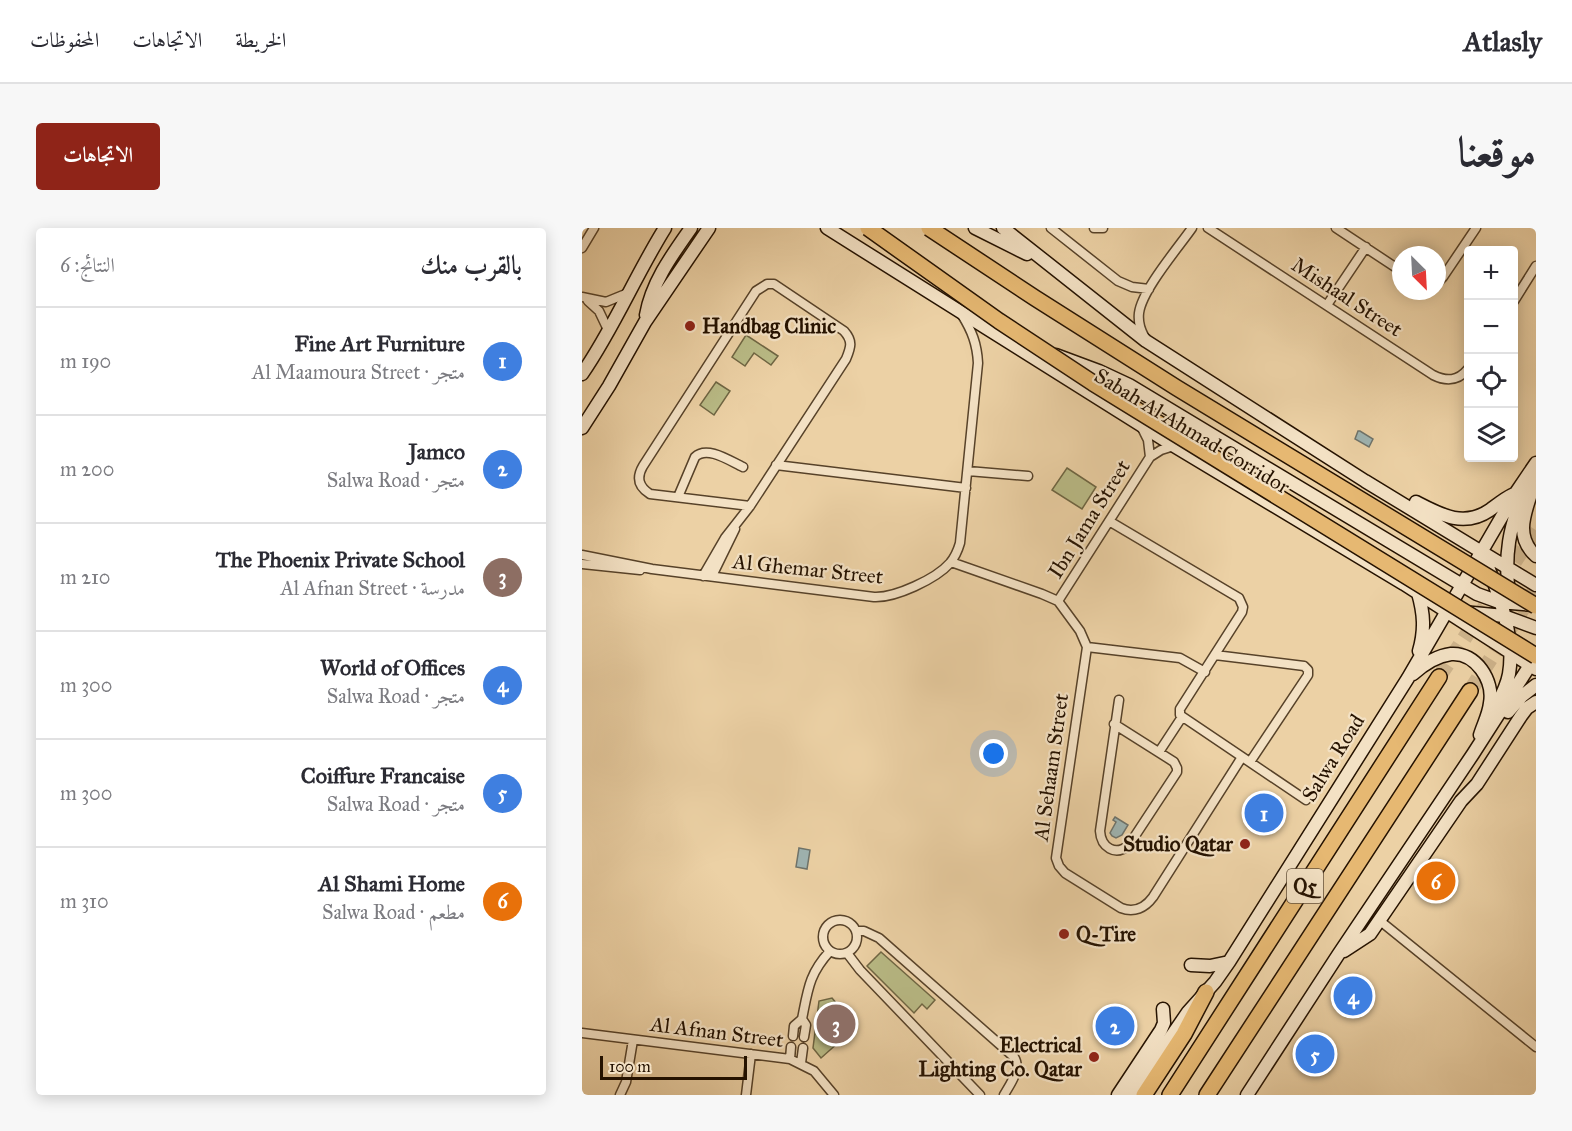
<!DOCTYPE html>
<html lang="ar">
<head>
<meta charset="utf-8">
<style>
  body { margin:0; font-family:"IM FELL Great Primer",Amiri,serif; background:#f7f7f7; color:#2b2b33; direction:rtl }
  .controls { position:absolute; right:18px; top:18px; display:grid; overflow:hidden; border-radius:6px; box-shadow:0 3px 15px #0003 }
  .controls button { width:54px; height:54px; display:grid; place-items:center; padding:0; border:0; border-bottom:2px solid #e1e1e2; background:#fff; color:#2b2b33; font:30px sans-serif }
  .compass { position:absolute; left:810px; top:18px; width:54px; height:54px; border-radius:50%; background:#fff; box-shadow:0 3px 15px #0003; rotate:156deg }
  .scale { position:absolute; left:18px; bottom:15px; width:147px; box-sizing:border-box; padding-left:6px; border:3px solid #251200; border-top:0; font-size:16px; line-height:21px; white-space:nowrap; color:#251200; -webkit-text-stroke:4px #f3e1c4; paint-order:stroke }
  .you { position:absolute; left:412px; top:526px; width:21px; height:21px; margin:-15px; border:4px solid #fff; border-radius:50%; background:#1a73e8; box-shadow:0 0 0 9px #1a73e833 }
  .badge { display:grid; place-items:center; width:39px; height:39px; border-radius:50%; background:#8f2418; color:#fff; font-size:20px; font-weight:700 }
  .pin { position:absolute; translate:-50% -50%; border:3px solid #fff; box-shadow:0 2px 6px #0006 }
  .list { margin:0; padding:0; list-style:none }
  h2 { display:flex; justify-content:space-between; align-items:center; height:78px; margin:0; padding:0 24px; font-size:26px }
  h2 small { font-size:20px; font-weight:400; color:#7c7c81 }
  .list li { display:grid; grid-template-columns:39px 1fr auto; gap:18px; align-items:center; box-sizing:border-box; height:108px; padding:0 24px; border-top:2px solid #e1e1e2 }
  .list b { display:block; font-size:22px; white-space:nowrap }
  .list p { margin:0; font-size:20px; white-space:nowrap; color:#7c7c81 }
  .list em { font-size:20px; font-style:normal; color:#7c7c81 }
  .icon { flex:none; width:33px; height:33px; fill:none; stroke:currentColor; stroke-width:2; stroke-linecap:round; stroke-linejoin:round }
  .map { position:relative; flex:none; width:954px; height:867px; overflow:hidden; direction:ltr; border-radius:6px }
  header { display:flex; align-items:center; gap:36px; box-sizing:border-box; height:84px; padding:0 30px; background:#fff; border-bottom:2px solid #e1e1e2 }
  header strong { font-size:28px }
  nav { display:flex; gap:33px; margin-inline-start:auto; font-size:21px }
  .intro { display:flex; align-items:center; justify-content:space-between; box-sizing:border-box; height:144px; padding:0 36px }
  h1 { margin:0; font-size:42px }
  .button { padding:15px 27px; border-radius:6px; background:#8f2418; color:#fff; font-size:21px; font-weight:700 }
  main { display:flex; gap:36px; padding:0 36px }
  aside { flex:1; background:#fff; border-radius:6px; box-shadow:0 3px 15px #0003 }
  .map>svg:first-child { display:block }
  .green { fill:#b9bb86; stroke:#6f6643; stroke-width:1.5 }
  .water { fill:#9eb4b2; stroke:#6e736b; stroke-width:1.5 }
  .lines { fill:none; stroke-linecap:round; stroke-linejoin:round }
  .highway-tunnel { stroke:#ceb48c; stroke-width:15; stroke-dasharray:15 8; stroke-linecap:butt }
  .street-casing { stroke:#574229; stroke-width:11 }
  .secondary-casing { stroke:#251200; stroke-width:15 }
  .highway-casing { stroke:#251200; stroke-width:18 }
  .street { stroke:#f3e1c4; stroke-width:8 }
  .secondary { stroke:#f3e1c4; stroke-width:12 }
  .highway { stroke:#e6b872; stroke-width:15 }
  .highway-bridge-casing { stroke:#251200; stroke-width:18; stroke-linecap:butt }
  .highway-bridge { stroke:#e6b872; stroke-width:15 }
  .poi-dot { fill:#8f2418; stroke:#f3e1c4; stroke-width:2 }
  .labels { text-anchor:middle; stroke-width:4.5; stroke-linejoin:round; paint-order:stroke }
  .shield { fill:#f3e1c4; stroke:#63503b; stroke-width:1.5 }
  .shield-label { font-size:20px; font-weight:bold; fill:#251200 }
  .street-label { font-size:21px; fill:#251200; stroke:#f3e1c4 }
  .poi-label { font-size:21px; font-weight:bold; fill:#251200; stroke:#f3e1c4; text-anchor:start }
</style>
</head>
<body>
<header>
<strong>Atlasly</strong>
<nav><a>الخريطة</a><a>الاتجاهات</a><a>المحفوظات</a></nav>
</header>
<div class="intro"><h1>موقعنا</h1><a class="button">الاتجاهات</a></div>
<main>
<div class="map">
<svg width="954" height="867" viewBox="0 0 954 867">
  <rect width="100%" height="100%" fill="#ecd1a5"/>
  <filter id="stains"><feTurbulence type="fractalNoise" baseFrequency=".00333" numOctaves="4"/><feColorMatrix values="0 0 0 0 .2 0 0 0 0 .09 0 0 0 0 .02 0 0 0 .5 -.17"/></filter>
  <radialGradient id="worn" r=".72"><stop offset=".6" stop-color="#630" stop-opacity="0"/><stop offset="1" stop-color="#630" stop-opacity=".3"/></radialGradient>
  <path class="green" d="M164,107L196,128L189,137L172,125L163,138L150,129Z
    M134,154L148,163L132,187L118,177Z
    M485,240L514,259L500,281L470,262Z
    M299,724L353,772L345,781L340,776L332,785L285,738Z
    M250,770L274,799L239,830L231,820L237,773Z"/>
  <path class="water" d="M776,203H778L791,211L787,219L773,211Z
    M533,589L546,597L540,607L534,610L530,608L528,605L534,594L531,592Z
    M217,620L228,622L225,641L214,639Z"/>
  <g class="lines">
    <path class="highway-tunnel" d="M857,449L954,301
      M888,463L954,360"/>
    <g class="street-casing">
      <path id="street" d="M469,0L536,53L550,59L567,61
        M512,0H521
        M626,0L851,147C865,154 876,153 886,141
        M754,0L819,43
        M0,20L12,0
        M855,55L861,49L894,0
        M0,69L24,74L46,65
        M6,73L17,83L27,104
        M932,73L954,38
        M745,77L784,19
        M562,108C558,101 556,94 557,85C560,62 596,20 610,0
        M559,198L566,212L568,229
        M194,237L384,260
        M386,243L446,248
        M96,269L113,229C125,217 148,233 161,239
        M527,293L657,370L661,379L660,384L598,481V487L724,572
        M0,327L70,341L292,369C313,370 354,351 368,335C373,329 376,322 378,315L396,135C395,116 390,103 380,87
        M369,334L460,366L476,373L498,403L505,419L598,430L623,444
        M0,336L58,342
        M121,348L143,310L168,278L264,131C269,119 271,113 262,103L192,56H185L174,63L61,238C54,250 57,259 68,266L168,278
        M130,348L153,301
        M476,373L568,229L579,222L592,218
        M505,419L474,630L477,638L483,645L539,680C552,685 563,680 571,669L660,529
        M633,427L722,438L726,442V447L668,534
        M532,496L592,534L595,540V544L547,617C533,629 519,619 518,603L537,472
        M577,524L600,489
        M797,692L954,819
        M241 709a17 17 0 1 1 34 0a17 17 0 1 1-34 0Z
        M274,703H282L297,710L432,829C440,841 428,856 422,867
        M265,725L278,742L398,867
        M0,805L208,831L232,843L252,867
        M211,808L212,798L220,791
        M222,809L224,797L220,791C226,761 227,746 248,723
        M208,831L209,819
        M219,835L221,820
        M38,867L44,854L51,812
        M164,867L169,826"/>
    </g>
    <g class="secondary-casing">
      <path id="secondary" d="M245,0L592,218L822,356L954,441
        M393,0L445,26
        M421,0L564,113L783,253L954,357
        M64,87C70,54 90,27 109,0
        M474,127L517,143L547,157L895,366L917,374L952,377
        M0,146C32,100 53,48 83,0
        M0,200L27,158L63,94L127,0
        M954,249C948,276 928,305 954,328
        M834,274C859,287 882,300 908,282C916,276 923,270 932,266
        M900,323C914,360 934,406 927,446C925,457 920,467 915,477
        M836,365C842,386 843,402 837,423
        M927,367C922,327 927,299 943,262
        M881,384L922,388L954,400
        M831,446C842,436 854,428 869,426C894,424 912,453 908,475C907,486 901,497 898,507
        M926,484L940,468L954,457
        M762,723L788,706L879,573L895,556L939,488L945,480L954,474
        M609,737L628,738L647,734
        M536,867L579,802L582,795L581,781
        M549,867L606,784L633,754L647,734L826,450L933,266L954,235
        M665,867L756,727L891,526L952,431"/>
    </g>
    <g class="highway-casing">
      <path id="highway" d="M562,867L602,806L624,764
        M588,867L857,449
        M625,867L888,463"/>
    </g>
    <use href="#street" class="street"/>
    <use href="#secondary" class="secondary"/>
    <use href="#highway" class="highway"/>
    <g class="highway-bridge-casing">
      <path id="highway-bridge" d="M286,0L417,93L511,155L954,428
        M347,0L453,70L595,160L954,378"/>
    </g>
    <use href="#highway-bridge" class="highway-bridge"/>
  </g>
  <g class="poi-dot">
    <circle cx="108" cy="98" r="6"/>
    <circle cx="663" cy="616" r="6"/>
    <circle cx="482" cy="706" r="6"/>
    <circle cx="512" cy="829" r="6"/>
  </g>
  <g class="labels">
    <rect class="shield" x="705" y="641" width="36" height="34" rx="4.5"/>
    <g class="shield-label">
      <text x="723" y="665">Q5</text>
    </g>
    <g class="street-label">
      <text transform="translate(765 69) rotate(33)" y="7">Mishaal Street</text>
      <text transform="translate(610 203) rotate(31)" y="7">Sabah Al Ahmad Corridor</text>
      <text transform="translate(507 291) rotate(-58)" y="7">Ibn Jama Street</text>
      <text transform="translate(226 341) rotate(6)" y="7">Al Ghemar Street</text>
      <text transform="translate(751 530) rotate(-58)" y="7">Salwa Road</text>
      <text transform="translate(469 539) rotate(-82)" y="7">Al Sehaam Street</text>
      <text transform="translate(135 804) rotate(7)" y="7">Al Afnan Street</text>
    </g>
    <g class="poi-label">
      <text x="120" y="105">Handbag Clinic</text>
      <text x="651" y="623" text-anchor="end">Studio Qatar</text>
      <text x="494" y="713">Q-Tire</text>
      <text x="500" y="824" text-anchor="end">Electrical<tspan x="500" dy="24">Lighting Co. Qatar</tspan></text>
    </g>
  </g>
  <rect width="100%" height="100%" filter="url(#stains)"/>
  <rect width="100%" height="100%" fill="url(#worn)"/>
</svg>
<div class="controls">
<button>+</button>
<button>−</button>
<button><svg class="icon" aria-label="locate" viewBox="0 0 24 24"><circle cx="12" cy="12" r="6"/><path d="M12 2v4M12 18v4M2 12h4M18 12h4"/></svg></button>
<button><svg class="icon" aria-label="layers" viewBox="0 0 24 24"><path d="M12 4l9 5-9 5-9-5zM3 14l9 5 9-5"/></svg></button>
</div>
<svg class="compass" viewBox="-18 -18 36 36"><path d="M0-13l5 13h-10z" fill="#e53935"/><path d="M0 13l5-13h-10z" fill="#7c7c81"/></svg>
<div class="scale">100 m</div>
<div class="you"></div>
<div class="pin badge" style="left:682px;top:585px;background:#3f7fe0">1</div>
<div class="pin badge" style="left:533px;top:798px;background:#3f7fe0">2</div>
<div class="pin badge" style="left:254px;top:796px;background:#8d6e63">3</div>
<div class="pin badge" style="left:771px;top:768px;background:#3f7fe0">4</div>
<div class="pin badge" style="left:733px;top:826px;background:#3f7fe0">5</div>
<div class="pin badge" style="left:854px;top:653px;background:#e8710a">6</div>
</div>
<aside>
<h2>بالقرب منك<small>النتائج: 6</small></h2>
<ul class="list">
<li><span class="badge" style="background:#3f7fe0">1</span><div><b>Fine Art Furniture</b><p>متجر · Al Maamoura Street</p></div><em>190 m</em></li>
<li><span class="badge" style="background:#3f7fe0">2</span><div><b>Jamco</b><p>متجر · Salwa Road</p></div><em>200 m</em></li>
<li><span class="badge" style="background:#8d6e63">3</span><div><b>The Phoenix Private School</b><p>مدرسة · Al Afnan Street</p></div><em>210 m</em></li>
<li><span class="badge" style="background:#3f7fe0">4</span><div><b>World of Offices</b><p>متجر · Salwa Road</p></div><em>300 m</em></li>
<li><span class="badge" style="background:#3f7fe0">5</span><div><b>Coiffure Francaise</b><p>متجر · Salwa Road</p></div><em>300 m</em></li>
<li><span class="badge" style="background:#e8710a">6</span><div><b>Al Shami Home</b><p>مطعم · Salwa Road</p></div><em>310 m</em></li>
</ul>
</aside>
</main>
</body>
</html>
